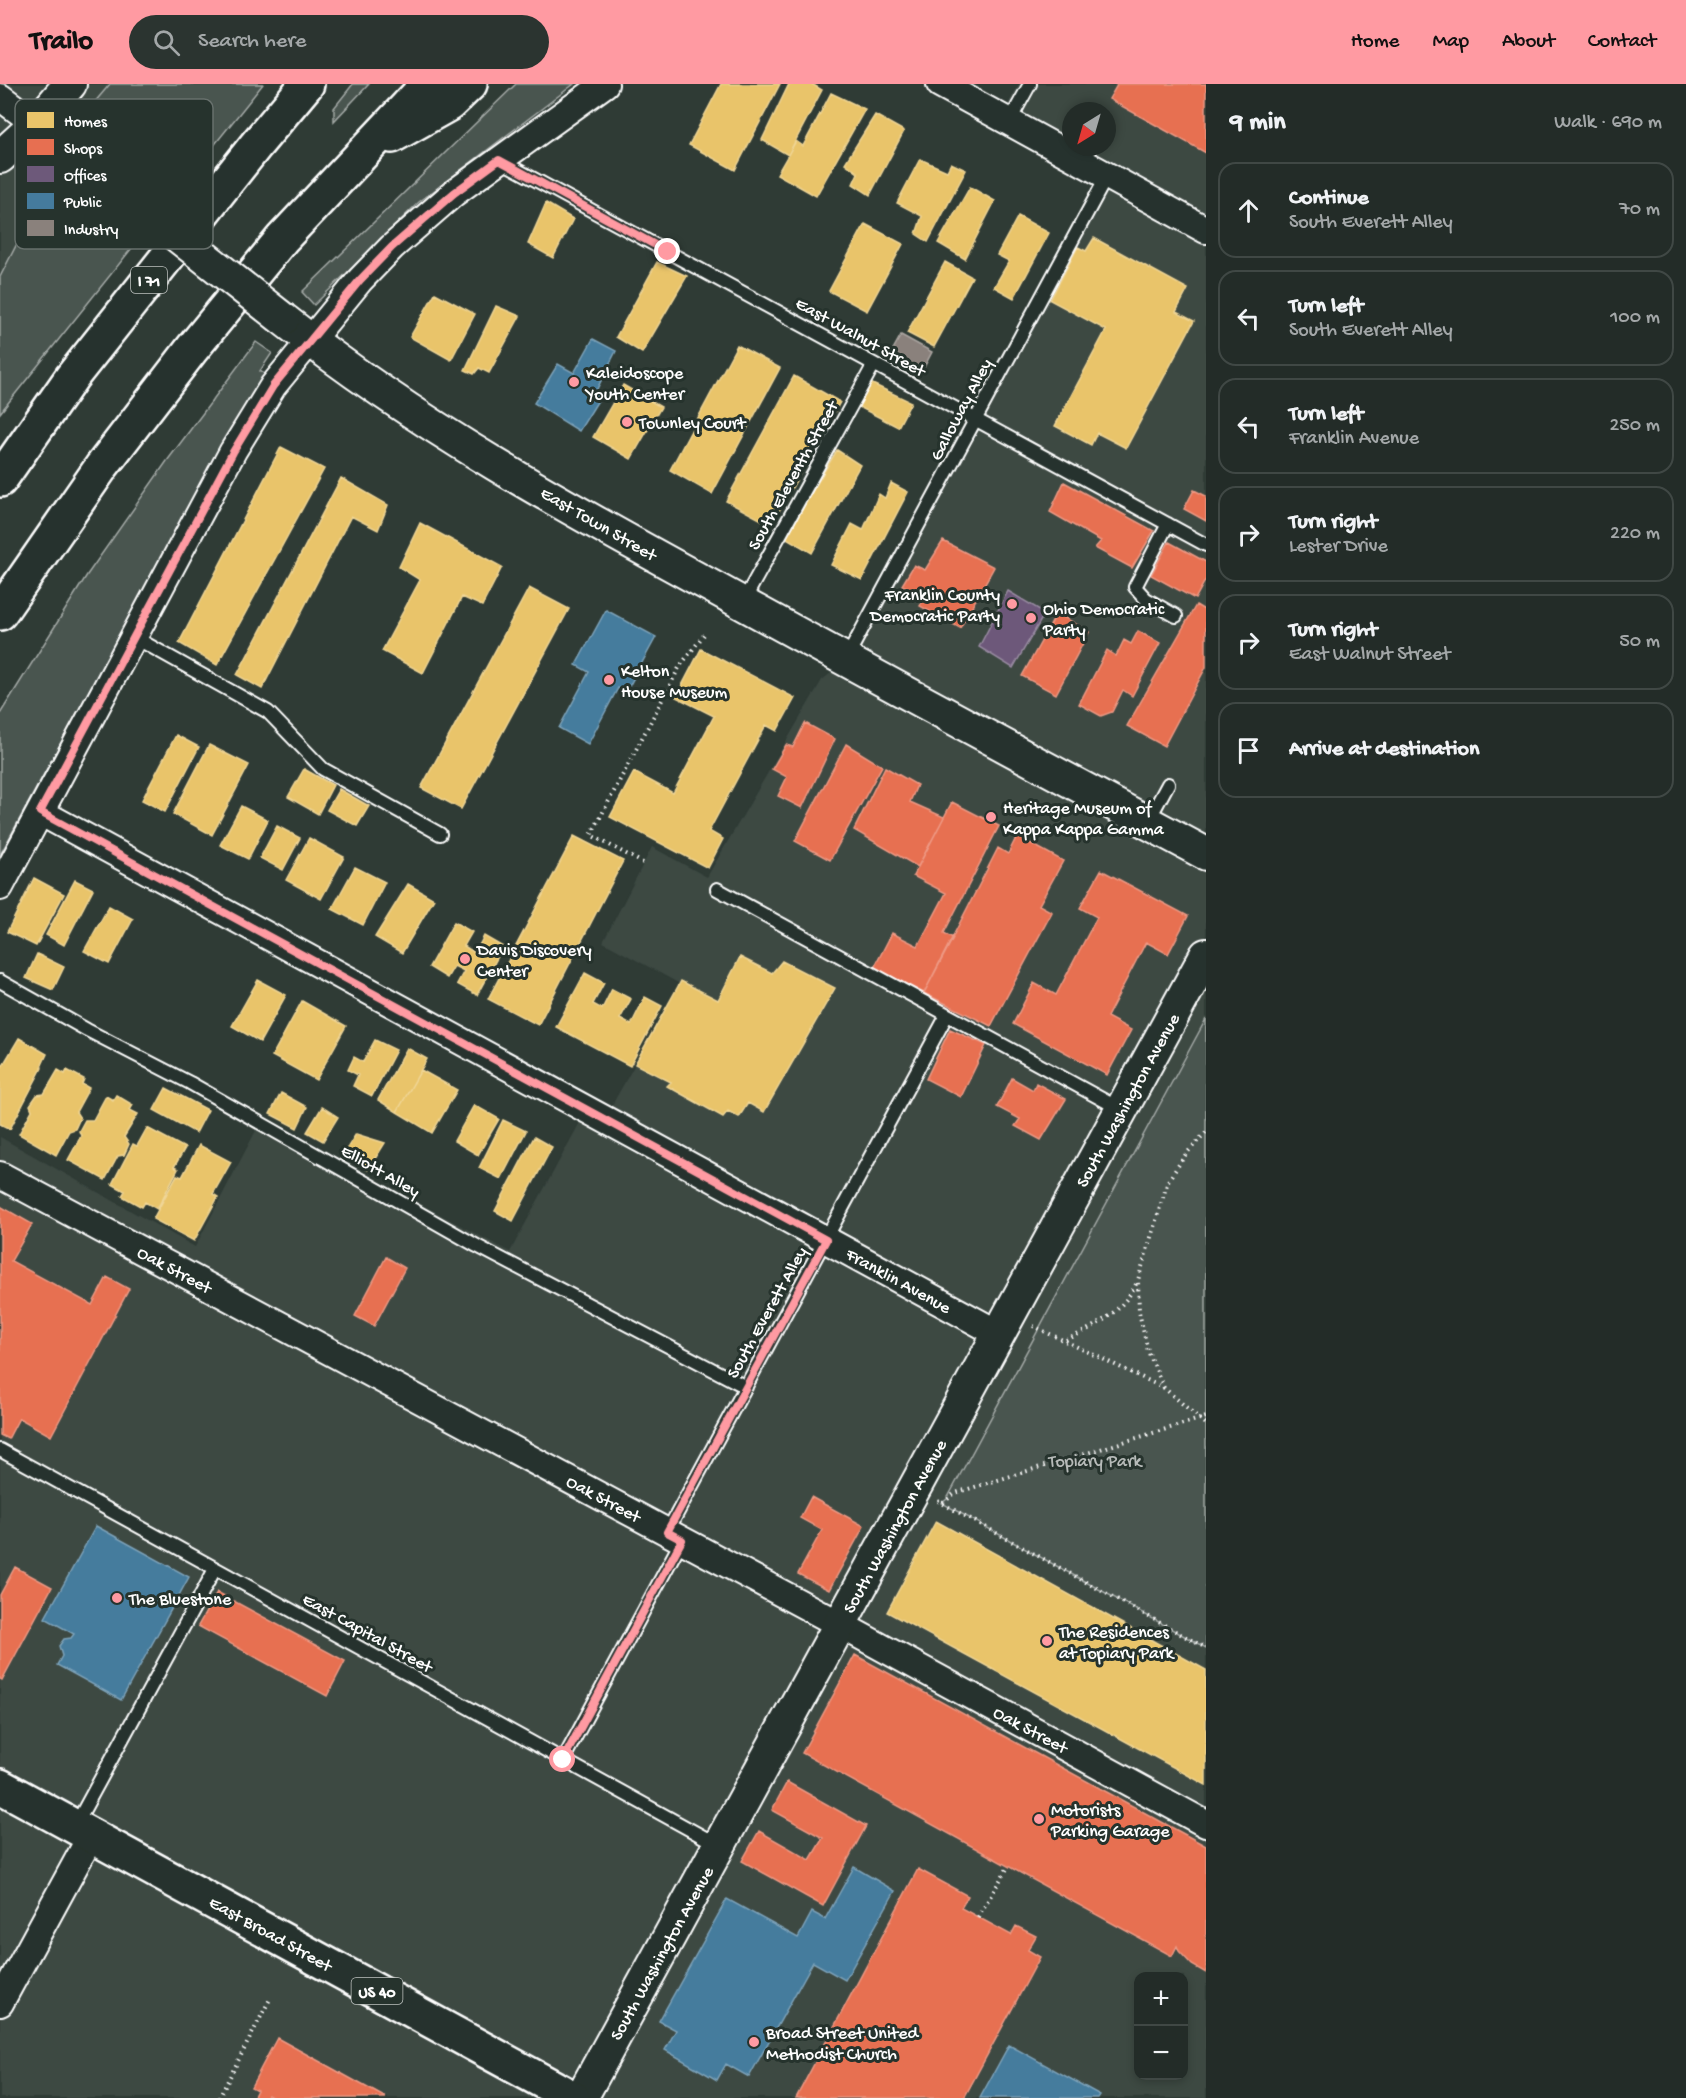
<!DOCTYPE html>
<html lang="en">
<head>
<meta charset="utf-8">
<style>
  body { margin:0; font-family:"Gochi Hand",sans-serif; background:#2b3430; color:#f1f3f6 }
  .controls { position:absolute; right:18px; bottom:18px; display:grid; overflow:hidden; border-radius:12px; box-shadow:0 3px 9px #0003 }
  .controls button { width:54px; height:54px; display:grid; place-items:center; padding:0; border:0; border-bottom:2px solid #404845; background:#232c28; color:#f1f3f6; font:30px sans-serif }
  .compass { position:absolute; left:1062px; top:18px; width:54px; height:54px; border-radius:50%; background:#232c28; box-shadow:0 3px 9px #0003; rotate:217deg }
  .stop { position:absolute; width:18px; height:18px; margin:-14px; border:4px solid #ff9aa2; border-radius:50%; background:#fff }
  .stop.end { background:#ff9aa2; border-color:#fff; box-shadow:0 2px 6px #0008 }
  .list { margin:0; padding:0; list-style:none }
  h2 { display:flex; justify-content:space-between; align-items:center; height:78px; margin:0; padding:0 24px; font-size:26px }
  h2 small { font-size:20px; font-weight:400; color:#a3a7a8 }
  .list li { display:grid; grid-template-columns:39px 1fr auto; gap:18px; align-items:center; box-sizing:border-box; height:96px; margin:0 12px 12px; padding:0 12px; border:2px solid #404845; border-radius:18px }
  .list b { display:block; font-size:22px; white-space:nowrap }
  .list p { margin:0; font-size:20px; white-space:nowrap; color:#a3a7a8 }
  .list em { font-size:20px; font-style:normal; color:#a3a7a8 }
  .icon { flex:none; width:33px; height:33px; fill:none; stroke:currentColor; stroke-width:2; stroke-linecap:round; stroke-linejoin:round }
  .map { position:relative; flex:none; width:1206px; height:2014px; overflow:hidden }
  header { display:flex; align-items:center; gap:36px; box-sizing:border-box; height:84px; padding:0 30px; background:#ff9aa2; color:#111 }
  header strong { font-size:28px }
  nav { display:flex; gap:33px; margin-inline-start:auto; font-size:21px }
  .search { width:420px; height:54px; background:#2b3430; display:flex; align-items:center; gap:15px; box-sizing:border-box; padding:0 21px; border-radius:33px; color:#a3a7a8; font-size:22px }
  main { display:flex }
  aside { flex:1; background:#232c28 }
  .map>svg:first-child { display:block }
  .built { fill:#3c4842; fill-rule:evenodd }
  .green { fill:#4a544f; stroke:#a4aaa7; stroke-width:1.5 }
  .homes { fill:#e9c46a; stroke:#f0d697; stroke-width:1.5 }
  .shops { fill:#e76f51; stroke:#ee9a85; stroke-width:1.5 }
  .offices { fill:#6d597a; stroke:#998ba2; stroke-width:1.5 }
  .public { fill:#457b9d; stroke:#7da3ba; stroke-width:1.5 }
  .industry { fill:#8a817c; stroke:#ada7a3; stroke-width:1.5 }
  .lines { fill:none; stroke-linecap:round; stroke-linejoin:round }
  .service-casing { stroke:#fff; stroke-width:16 }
  .minor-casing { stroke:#fff; stroke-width:30 }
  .tertiary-casing { stroke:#fff; stroke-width:36 }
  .primary-casing { stroke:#fff; stroke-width:38 }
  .motorway-casing { stroke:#fff; stroke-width:38 }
  .path { stroke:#fff; stroke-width:4; stroke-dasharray:1.5 4.5; stroke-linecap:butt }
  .service { stroke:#26332d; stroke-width:12 }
  .minor { stroke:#26332d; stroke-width:26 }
  .tertiary { stroke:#26332d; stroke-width:32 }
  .primary { stroke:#26332d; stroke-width:33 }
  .motorway { stroke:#26332d; stroke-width:33 }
  .tertiary-bridge-casing { stroke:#fff; stroke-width:36; stroke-linecap:butt }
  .tertiary-bridge { stroke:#26332d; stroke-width:32 }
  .route { stroke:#ff9aa2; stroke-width:8 }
  .poi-dot { fill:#ff9aa2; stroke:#26332d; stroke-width:2 }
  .labels { text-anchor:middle; stroke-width:6; stroke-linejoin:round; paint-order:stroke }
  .shield { fill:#26332d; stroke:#bec2c0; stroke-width:1.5 }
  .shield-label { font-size:16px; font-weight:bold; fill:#fff }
  .street-label { font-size:18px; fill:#fff; stroke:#26332d }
  .poi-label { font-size:18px; fill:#fff; stroke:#26332d; text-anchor:start }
  .park-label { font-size:18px; fill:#b7bbb9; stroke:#26332d }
  .key { fill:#26332d; stroke:#67706c; stroke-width:1.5 }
  .key-label { font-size:16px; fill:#fff }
</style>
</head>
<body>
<header>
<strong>Trailo</strong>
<div class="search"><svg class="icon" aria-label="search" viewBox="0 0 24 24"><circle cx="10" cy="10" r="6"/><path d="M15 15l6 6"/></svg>Search here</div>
<nav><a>Home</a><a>Map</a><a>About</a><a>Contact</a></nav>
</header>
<main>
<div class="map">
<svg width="1206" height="2014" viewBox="0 0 1206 2014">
  <rect width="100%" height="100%" fill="#2f3b35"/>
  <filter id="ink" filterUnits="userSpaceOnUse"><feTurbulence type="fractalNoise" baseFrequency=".0167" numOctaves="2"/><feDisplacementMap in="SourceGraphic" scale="12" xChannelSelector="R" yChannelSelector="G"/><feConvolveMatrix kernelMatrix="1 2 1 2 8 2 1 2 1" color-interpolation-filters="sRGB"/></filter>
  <g filter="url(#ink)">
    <path class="built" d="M0,0H110L94,19L49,97L0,193Z
      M1019,0H1206V2014H0V1053L195,1163L262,1035L510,1168L585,1029L603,1037L680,900L603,858L652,763L707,793L822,596L846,577L966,351L974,324L1104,96L1000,35ZM1071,27H1107V63H1071ZM1138,1892H1184V1992H1138Z"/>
    <path class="green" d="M110,0H263L0,329V193L49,97L93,127L135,73L103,48L94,19Z
      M353,0H369L334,37V24Z
      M516,0H574L419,118L314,221L302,208Z
      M256,258L272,269L260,287L266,291L206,391L0,771V630L87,491L167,377Z
      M1206,935V1564L942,1419L947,1415Z"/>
    <path class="homes" d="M721,0H780L735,86L689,61Z
      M789,0H812L822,6L788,71L762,56Z
      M831,9L865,25L816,112L777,90L796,57L803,62Z
      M875,31L904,47L870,111L853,100L858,89L845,79Z
      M920,75L947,87L951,79L966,86L928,158L916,150L922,132L897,119Z
      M970,103L995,117L965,175L938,159Z
      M546,119L573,135L553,174L528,160Z
      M1018,132L1049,149L1014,214L994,203L1009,177L997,171Z
      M865,140L903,160L867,227L829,207Z
      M1094,154L1188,205L1176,228L1194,237L1126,364L1097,349L1091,361L1055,342L1106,246L1050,216L1078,163L1086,167Z
      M657,178L687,192L642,269L616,253Z
      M945,178L972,193L934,263L907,249Z
      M435,209L475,230L451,276L410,253Z
      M496,222L520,232L489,289L479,284L474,290L465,286Z
      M737,261L780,284L712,410L670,386Z
      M794,292L840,318L771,441L726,417Z
      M866,297L911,318L898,343L855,321Z
      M623,301L661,323L631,375L593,353Z
      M281,363L324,385L217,581L179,559Z
      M837,366L860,381L812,469L785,453Z
      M341,394L388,421L378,446L351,432L262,605L237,591Z
      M891,399L908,408L862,496L831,481L852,440L863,446L879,410L885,414Z
      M420,439L502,483L482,522L462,513L423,589L382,567L420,496L399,483Z
      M529,504L569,525L461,725L421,704Z
      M701,565L795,614L777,647L766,641L709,747L723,755L708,784L610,733L634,688L673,709L714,632L676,613Z
      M176,651L199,663L165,728L142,716Z
      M209,661L249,681L212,751L173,730Z
      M304,685L333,701L318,730L288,713Z
      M339,705L369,722L357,742L327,726Z
      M241,722L268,736L248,775L220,761Z
      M277,742L300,754L283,786L260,774Z
      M574,752L623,777L538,941L488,915Z
      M309,754L344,773L321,815L286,796Z
      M355,783L385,798L363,841L332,825Z
      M34,794L64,810L36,862L7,848Z
      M75,796L93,805L64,861L46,851Z
      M408,800L434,815L402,869L375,853Z
      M109,822L133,835L109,880L84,867Z
      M454,838L472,848L464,862L475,869L484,852L503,863L477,911L457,900L464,887L454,882L447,894L429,883Z
      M37,870L64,883L53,906L26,894Z
      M740,873L772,889L782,877L835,904L764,1028L748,1019L739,1033L728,1027L723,1033L667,1002L671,998L635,980L681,897L718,916Z
      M585,889L604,899L593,920L602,925L612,905L631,915L620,935L631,941L645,913L662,922L630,982L556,943Z
      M258,896L286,911L260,958L232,942Z
      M302,917L346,942L316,996L272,972Z
      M19,954L47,970L41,983L42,984L10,1045L0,1040V986Z
      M375,956L396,966L372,1012L353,1002L358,991L348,986L354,973L363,978Z
      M407,964L427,975L397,1028L378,1016Z
      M58,986L65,990L67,986L84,995L82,1000L89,1004L76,1028L80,1034L75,1045L69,1047L56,1071L19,1050L32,1026L30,1021L37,1011L44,1010Z
      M421,986L457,1006L432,1049L397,1028Z
      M166,1004L208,1026L196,1049L154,1026Z
      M281,1009L307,1023L297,1044L270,1030Z
      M116,1011L133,1021L130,1026L138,1030L124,1053L129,1060L124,1071L118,1072L105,1096L68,1076L81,1052L79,1047L85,1036H93L106,1012L113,1016Z
      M474,1021L499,1035L478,1071L454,1057Z
      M322,1023L338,1033L323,1057L307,1048Z
      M503,1036L526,1047L501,1095L479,1084Z
      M147,1044L185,1064L174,1083L178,1085L157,1125L145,1118L142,1123L122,1112L125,1107L112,1100L133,1060L137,1062Z
      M356,1050L385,1059L368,1086L343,1071Z
      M534,1053L552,1063L513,1137L495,1127Z
      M199,1061L231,1078L213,1110L218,1113L194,1157L153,1135L177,1091L182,1093Z
      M936,1437L1206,1586V1701L887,1528Z"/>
    <path class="shops" d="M1115,0H1206V69L1109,15L1117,1Z
      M1064,398L1154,447L1132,484L1095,464L1101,457L1050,428Z
      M1194,406L1206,412V437L1184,425Z
      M943,457L994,483L960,544L920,522L925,512L902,501L914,481L925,486Z
      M1169,458L1206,478V495L1195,515L1151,491Z
      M1196,521L1206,527V583L1164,662L1127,642Z
      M1057,529L1089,548L1056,610L1022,592Z
      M1138,547L1160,559L1132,612L1123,606L1112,628L1101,632L1079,620L1107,566L1116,572L1124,556L1131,560Z
      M805,639L835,655L802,724L778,712L787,693L772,685L786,661L793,663Z
      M846,660L882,682L830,776L795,757Z
      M885,683L917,701L910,718L944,733L918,783L854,746Z
      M952,718L999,742L944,849L953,854L924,909L874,884L892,849L918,862L946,809L913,792Z
      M1017,752L1063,777L1039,821L1052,828L991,942L924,909L998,764L1008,770Z
      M1101,786L1188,832L1168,870L1146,858L1107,933L1131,946L1107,991L1013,940L1034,899L1056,911L1097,833L1080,824Z
      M950,945L986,961L961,1013L926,995Z
      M1012,994L1033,1006L1036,999L1066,1015L1041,1056L1015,1042L1020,1035L997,1023Z
      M0,1122L32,1140L11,1177L92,1221L107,1193L129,1205L51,1352L19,1334L8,1355L0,1351Z
      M386,1173L405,1184L374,1242L355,1232Z
      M811,1413L864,1442L829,1506L798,1490L822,1446L800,1434Z
      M15,1483L52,1503L2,1596L0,1595V1511Z
      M217,1508L345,1577L327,1612L198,1542Z
      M855,1571L1206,1762V1889L1192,1881L1179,1867L1177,1862L1172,1872L802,1669Z
      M787,1698L866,1742L823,1822L742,1777L759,1747L810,1776L823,1754L772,1726Z
      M918,1785L968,1812L961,1824L1011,1851L1016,1842L1036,1852L1028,1866L1040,1873L964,2014H796Z
      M277,1954L386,2014H273L268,2011L266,2014H253L257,2006L251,2003Z"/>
    <path class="offices" d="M1008,507L1045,529L1013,584L979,563Z"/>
    <path class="public" d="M593,255L616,267L596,307L602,310L579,347L534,319L558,280L574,289Z
      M606,526L656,553L626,608L618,604L588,660L559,644L589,588L576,581Z
      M96,1442L189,1493L121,1616L57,1581L62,1572L59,1562L64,1555L71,1554L74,1550L45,1534Z
      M854,1783L895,1807L845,1896L813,1878L749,1993L726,1980L717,1996L665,1966L676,1946L659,1937L727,1815L798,1854L812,1828L825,1835Z
      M1009,1961L1100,2011L1098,2014H980Z"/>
    <path class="industry" d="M901,251L932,268L921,289L890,271Z"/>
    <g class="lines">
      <g class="service-casing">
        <path id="service" d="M1009,38L1030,0
          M499,76L1206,461
          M1168,440L1135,503L1146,515L1176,532
          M743,518L874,280
          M134,553L268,628L323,685L440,750
          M846,575L1107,92
          M1148,737L1168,700
          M717,805L1120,1025
          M0,897L87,946L190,999L477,1162L746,1303
          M0,1366L718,1761
          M667,1448L947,931
          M563,1676L682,1456
          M75,1742L215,1485"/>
      </g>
      <g class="minor-casing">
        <path id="minor" d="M940,0L1206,146
          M0,13L36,40
          M40,728L999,1250
          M0,803L233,367L273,302L360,196L392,163L454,109L605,0
          M0,1091L839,1540L1206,1740
          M0,1919L91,1752"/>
      </g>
      <g class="tertiary-casing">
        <path id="tertiary" d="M36,40L100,91
          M0,73L36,40L70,0
          M283,235C418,342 569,425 720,507C881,596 1044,683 1206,770
          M581,2014L1206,871"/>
      </g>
      <g class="primary-casing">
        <path id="primary" d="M0,1702L573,2014"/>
      </g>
      <g class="motorway-casing">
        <path id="motorway" d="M392,52L449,20L470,0
          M0,396L72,293L256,61L307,0
          M0,529L102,382L192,265L282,155L428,0"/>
      </g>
      <path class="path" d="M643,779L591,751L680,582L706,548
        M1033,1242L1164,1304L1206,1340
        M1066,1256C1095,1243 1123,1228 1137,1198
        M1164,1304L1148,1267L1139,1228L1138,1196L1168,1097L1186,1070L1206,1048
        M938,1417L1206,1564
        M943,1419L955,1409L1206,1333
        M978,1833L1008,1783
        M219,2014L270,1915"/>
      <use href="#service" class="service"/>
      <use href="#minor" class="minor"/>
      <use href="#tertiary" class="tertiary"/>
      <use href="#primary" class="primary"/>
      <use href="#motorway" class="motorway"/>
      <g class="tertiary-bridge-casing">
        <path id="tertiary-bridge" d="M100,91L283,235"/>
      </g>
      <use href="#tertiary-bridge" class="tertiary-bridge"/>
    </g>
  </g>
  <g class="lines" filter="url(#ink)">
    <path class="route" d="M563,1676L682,1456L667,1448L826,1156L40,728L233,368L273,302L360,196L392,163L454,109L499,76L668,168"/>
  </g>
  <g class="poi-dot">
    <circle cx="574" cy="298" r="6"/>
    <circle cx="627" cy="338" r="6"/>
    <circle cx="1012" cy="520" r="6"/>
    <circle cx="1031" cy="534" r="6"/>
    <circle cx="609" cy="596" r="6"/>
    <circle cx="991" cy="733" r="6"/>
    <circle cx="465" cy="875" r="6"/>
    <circle cx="117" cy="1514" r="6"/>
    <circle cx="1047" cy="1557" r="6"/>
    <circle cx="1039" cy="1735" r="6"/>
    <circle cx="754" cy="1958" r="6"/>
  </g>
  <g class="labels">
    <g class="shield">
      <rect x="131" y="183" width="36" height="26" rx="4.5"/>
      <rect x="351.5" y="1894" width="51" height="26" rx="4.5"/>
    </g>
    <g class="shield-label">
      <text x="149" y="202">I 71</text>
      <text x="377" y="1913">US 40</text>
    </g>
    <g class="street-label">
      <text transform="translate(861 252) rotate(29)" y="6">East Walnut Street</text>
      <text transform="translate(960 325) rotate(-62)" y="6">Galloway Alley</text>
      <text transform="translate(792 391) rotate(-61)" y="6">South Eleventh Street</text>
      <text transform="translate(599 439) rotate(30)" y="6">East Town Street</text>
      <text transform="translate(1127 1016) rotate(-61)" y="6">South Washington Avenue</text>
      <text transform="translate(381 1086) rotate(30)" y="6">Elliott Alley</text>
      <text transform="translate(175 1185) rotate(28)" y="6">Oak Street</text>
      <text transform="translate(899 1196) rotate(29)" y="6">Franklin Avenue</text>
      <text transform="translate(766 1228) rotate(-61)" y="6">South Everett Alley</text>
      <text transform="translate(604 1414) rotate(28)" y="6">Oak Street</text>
      <text transform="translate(894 1442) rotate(-61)" y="6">South Washington Avenue</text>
      <text transform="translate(368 1548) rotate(29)" y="6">East Capital Street</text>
      <text transform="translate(1031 1645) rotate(28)" y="6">Oak Street</text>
      <text transform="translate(271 1849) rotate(29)" y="6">East Broad Street</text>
      <text transform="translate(661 1869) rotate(-61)" y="6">South Washington Avenue</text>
    </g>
    <g class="poi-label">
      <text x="586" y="294">Kaleidoscope<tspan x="586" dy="21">Youth Center</tspan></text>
      <text x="639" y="344">Townley Court</text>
      <text x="1000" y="516" text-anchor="end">Franklin County<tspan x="1000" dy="21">Democratic Party</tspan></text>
      <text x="1043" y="530">Ohio Democratic<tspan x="1043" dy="21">Party</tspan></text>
      <text x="621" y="592">Kelton<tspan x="621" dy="21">House Museum</tspan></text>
      <text x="1003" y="729">Heritage Museum of<tspan x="1003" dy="21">Kappa Kappa Gamma</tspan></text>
      <text x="477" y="871">Davis Discovery<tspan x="477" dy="21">Center</tspan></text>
      <text x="129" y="1520">The Bluestone</text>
      <text x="1059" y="1553">The Residences<tspan x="1059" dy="21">at Topiary Park</tspan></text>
      <text x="1051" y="1731">Motorists<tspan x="1051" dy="21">Parking Garage</tspan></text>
      <text x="766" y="1954">Broad Street United<tspan x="766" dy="21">Methodist Church</tspan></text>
    </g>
    <g class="park-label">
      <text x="1095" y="1382">Topiary Park</text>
    </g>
  </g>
  <rect x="15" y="15" width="198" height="150" rx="9" class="key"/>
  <rect x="27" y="28" width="27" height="16" fill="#e9c46a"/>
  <rect x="27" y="55" width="27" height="16" fill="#e76f51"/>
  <rect x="27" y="82" width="27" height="16" fill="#6d597a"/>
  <rect x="27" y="109" width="27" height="16" fill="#457b9d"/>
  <rect x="27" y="136" width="27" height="16" fill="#8a817c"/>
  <g class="key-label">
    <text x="64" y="42">Homes</text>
    <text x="64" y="69">Shops</text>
    <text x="64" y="96">Offices</text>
    <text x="64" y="123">Public</text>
    <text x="64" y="150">Industry</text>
  </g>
</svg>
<div class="controls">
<button>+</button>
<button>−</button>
</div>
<svg class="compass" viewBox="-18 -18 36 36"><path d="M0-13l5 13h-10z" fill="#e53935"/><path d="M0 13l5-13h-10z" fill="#a3a7a8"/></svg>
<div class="stop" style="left:563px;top:1676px"></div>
<div class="stop end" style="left:668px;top:168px"></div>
</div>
<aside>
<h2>9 min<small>Walk · 690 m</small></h2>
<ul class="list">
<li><svg class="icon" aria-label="ahead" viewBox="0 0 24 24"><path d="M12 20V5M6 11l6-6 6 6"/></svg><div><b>Continue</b><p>South Everett Alley</p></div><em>70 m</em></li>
<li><svg class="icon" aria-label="left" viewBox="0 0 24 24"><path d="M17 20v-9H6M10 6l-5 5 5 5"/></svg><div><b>Turn left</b><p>South Everett Alley</p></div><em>100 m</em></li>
<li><svg class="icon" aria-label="left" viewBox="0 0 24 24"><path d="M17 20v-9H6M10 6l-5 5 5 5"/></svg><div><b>Turn left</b><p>Franklin Avenue</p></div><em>250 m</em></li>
<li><svg class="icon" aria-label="right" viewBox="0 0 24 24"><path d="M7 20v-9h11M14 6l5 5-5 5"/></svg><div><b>Turn right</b><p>Lester Drive</p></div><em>220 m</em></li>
<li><svg class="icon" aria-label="right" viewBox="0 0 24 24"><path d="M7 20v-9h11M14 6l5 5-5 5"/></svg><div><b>Turn right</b><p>East Walnut Street</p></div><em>50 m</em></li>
<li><svg class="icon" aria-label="arrive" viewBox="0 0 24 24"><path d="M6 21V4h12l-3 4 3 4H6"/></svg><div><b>Arrive at destination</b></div></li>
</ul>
</aside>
</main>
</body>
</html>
